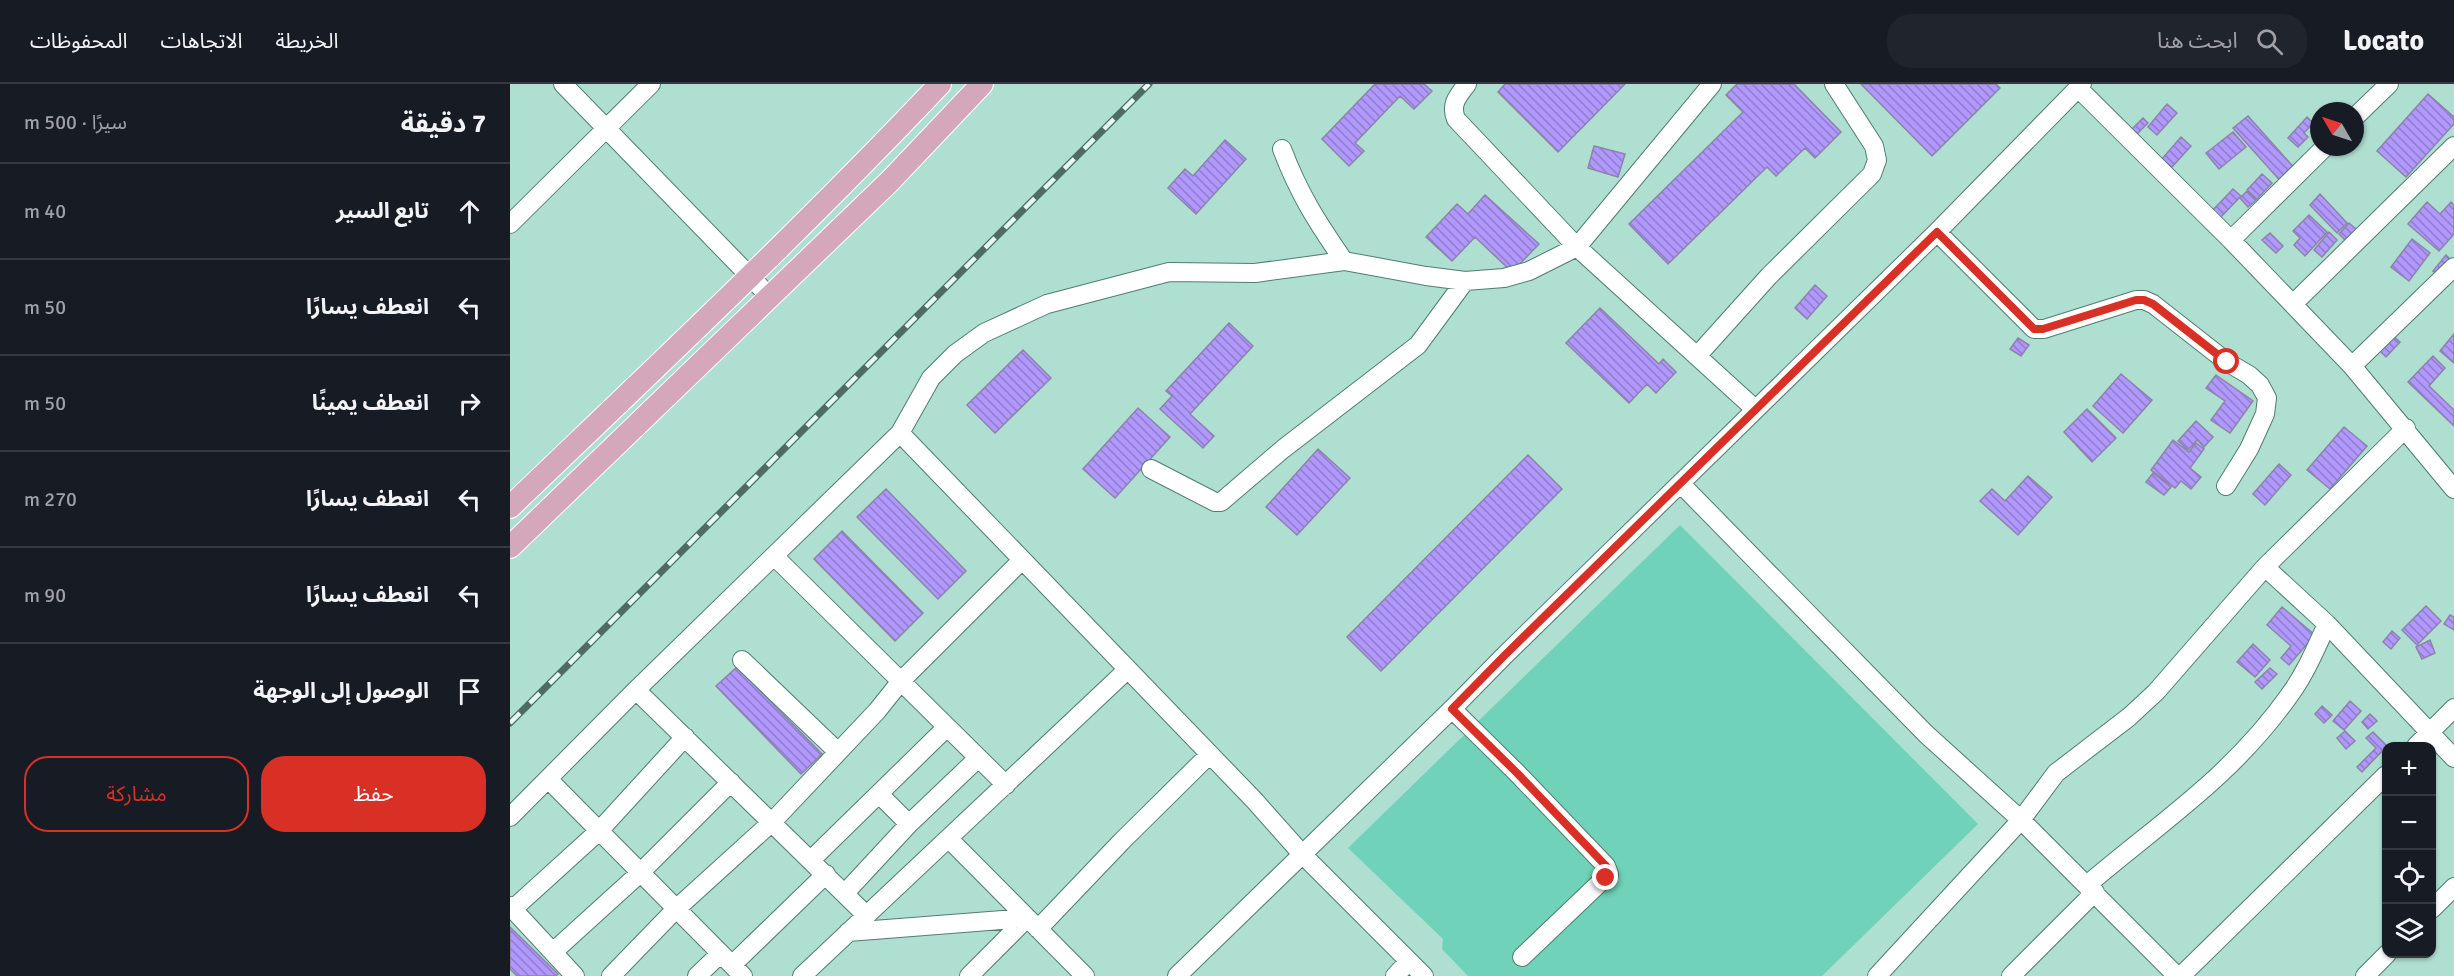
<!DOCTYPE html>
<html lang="ar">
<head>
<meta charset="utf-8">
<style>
  body { margin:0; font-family:Signika,"Noto Sans Arabic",sans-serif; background:#20242c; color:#f1f3f6; direction:rtl }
  .controls { position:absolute; right:18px; bottom:18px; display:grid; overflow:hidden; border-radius:12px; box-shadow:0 2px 4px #0004 }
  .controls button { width:54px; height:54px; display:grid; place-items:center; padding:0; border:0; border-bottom:2px solid #363941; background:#171b24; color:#f1f3f6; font:30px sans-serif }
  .compass { position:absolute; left:1800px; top:18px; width:54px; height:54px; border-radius:50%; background:#171b24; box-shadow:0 2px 4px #0004; rotate:309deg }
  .stop { position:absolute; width:18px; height:18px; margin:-14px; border:4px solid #d93025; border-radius:50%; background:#fff }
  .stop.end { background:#d93025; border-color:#fff; box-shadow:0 2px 6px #0008 }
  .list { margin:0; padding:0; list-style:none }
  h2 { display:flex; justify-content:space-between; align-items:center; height:78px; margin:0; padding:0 24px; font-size:26px }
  h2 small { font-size:20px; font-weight:400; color:#9ea1a6 }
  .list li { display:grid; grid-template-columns:39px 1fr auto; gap:18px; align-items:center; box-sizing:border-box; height:96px; padding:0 24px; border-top:2px solid #363941 }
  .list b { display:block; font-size:22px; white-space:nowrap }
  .list em { font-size:20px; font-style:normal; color:#9ea1a6 }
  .actions { display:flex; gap:12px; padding:18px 24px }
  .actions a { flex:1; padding:14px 0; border:2px solid #d93025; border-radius:24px; text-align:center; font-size:21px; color:#d93025 }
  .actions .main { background:#d93025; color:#fff }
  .icon { flex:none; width:33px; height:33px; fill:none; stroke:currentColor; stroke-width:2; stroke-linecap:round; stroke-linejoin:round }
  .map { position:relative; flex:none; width:1944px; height:892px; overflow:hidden; direction:ltr }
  header { display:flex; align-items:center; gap:36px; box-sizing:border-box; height:84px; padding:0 30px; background:#171b24; border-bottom:2px solid #363941 }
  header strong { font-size:28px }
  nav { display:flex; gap:33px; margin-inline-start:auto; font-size:21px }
  .search { width:420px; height:54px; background:#20242c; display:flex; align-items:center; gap:15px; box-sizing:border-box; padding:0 21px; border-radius:24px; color:#9ea1a6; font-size:22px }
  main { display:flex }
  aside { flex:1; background:#171b24 }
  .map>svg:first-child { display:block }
  .pitch { fill:#70d2b8 }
  .building { fill:url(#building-back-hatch); stroke:#8c84a9; stroke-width:1.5 }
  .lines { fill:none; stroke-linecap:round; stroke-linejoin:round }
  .minor-casing { stroke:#507e71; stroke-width:20 }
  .major-casing { stroke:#fff; stroke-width:24 }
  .minor { stroke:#fff; stroke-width:18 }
  .major { stroke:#d4a7ba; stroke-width:22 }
  .rail-casing { stroke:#4e6c64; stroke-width:7 }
  .rail { stroke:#e2faf2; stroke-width:4.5; stroke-dasharray:14; stroke-linecap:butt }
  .route { stroke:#d93025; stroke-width:8 }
</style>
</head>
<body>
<header>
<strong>Locato</strong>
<div class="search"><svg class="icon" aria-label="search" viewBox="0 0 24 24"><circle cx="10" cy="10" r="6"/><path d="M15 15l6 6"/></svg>ابحث هنا</div>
<nav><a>الخريطة</a><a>الاتجاهات</a><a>المحفوظات</a></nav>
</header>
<main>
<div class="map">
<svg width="1944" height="892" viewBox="0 0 1944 892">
  <defs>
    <pattern id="building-back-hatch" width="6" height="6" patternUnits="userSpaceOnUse" patternTransform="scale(1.5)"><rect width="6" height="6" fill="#b198fc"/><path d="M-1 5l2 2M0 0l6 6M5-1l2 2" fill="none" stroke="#8f7ccc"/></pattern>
  </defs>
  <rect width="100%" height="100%" fill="#aedfd0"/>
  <path class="pitch" d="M1170,441L1468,740L1312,892H958L932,865L933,855L838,764Z"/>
  <path class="building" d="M865,0H914L922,7L904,25L890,12L845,59L854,67L839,82L812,55Z
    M995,0H1115L1048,68L988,8Z
    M1227,0H1284L1331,48L1305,74L1295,64L1266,92L1257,83L1158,180L1119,140L1233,28L1216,11Z
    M1351,0H1486L1490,4L1422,72Z
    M1918,10L1944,33V40L1896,93L1867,67Z
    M1657,20L1667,29L1647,51L1638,43Z
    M1738,32L1788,88L1774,101L1723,44Z
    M1797,33L1803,39L1794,49L1798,53L1788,63L1778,54Z
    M1633,34L1638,39L1627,50L1622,45Z
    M1723,48L1736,63L1709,85L1696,69Z
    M1671,53L1681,62L1662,83L1652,75Z
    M715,56L736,75L686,130L658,104L675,85L683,92Z
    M1084,62L1115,70L1108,93L1078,84Z
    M1752,90L1762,99L1747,115L1737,106Z
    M1723,105L1731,112L1709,135L1701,128Z
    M1737,107L1746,116L1738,123L1730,114Z
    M1810,110L1837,139L1827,149L1800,121Z
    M975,111L1029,160L1002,188L965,153L942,177L916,153L947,120L958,130Z
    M1917,118L1930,130L1941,118L1944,121V150L1929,167L1898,140Z
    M1799,131L1817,148L1795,172L1784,161L1790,154L1783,147Z
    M1839,139L1847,146L1836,157L1829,150Z
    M1819,148L1827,156L1812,173L1804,166Z
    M1760,149L1773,162L1766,169L1752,156Z
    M1902,155L1920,169L1899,197L1881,183Z
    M1936,171L1943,178L1931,193L1923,187Z
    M1305,201L1317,212L1297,235L1285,224Z
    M1090,224L1149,280L1153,275L1166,288L1146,309L1137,300L1119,319L1056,259Z
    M719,239L743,262L680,330L704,352L693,364L650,325L662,312L656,307Z
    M1881,250L1890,258L1876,273L1867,264Z
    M1944,250V279L1930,267Z
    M1508,254L1519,261L1511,272L1500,265Z
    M513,266L541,294L485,349L457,321Z
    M1923,272L1935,284L1919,302L1944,326V342L1898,298Z
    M1611,290L1642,316L1613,349L1583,322Z
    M1706,291L1743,317L1720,349L1701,336L1715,317L1696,304Z
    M628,324L660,353L605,414L573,385Z
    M1577,325L1606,354L1582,378L1554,348Z
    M1686,337L1703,353L1694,363L1687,356L1678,366L1668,357Z
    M1834,343L1857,362L1820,405L1797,386Z
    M1663,356L1679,368L1686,359L1694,365L1680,384L1691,393L1681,405L1671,397L1665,404L1641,386Z
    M808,365L840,394L787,451L756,423Z
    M1018,371L1052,405L871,587L837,553Z
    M1769,380L1781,391L1755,421L1743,410Z
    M1643,389L1661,403L1654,411L1636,398Z
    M1518,392L1542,413L1508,451L1470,417L1482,405L1495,417Z
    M376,405L456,487L428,515L347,433Z
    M332,447L413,529L385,557L304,475Z
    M1916,522L1931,537L1907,561L1892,546Z
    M1772,523L1805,551L1779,581L1771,574L1781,562L1757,541Z
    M1940,531L1944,533V546L1934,540Z
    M1882,547L1890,554L1881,565L1873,558Z
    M1920,556L1925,569L1912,575L1906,563Z
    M1743,560L1760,576L1745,593L1727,578Z
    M227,583L312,670L291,690L206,602Z
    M1760,584L1767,590L1752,605L1745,598Z
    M1840,617L1851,627L1834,646L1823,637Z
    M1812,622L1822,631L1814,639L1805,630Z
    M1860,630L1867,637L1858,645L1852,638Z
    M1835,647L1845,657L1836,665L1827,654Z
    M1863,648L1877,662L1852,688L1847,683L1866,664L1856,654Z
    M0,843L48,890L46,892H7L0,885Z"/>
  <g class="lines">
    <g class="minor-casing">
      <path id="minor" d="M53,0L260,213
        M957,0C948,12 940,20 946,35L1067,163L1245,325
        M1568,4L1721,156L1842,282L1944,405
        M1845,33L1879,0
        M772,65C789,110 807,138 834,177
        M0,140L141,0
        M1427,148L1524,245H1534L1626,216H1634L1643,220L1717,278L1739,291L1750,301L1757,314L1755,330L1739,365L1716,402
        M1721,156L1815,63
        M1783,220L1944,62
        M1187,272L1259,192L1362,90L1367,76L1364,62L1324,0
        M1842,282L1944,183
        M390,349L744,716L792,770L914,892
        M641,385L705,418H711L773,365L908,261L955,197
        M1171,400L1416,650L1511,736L1667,892
        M264,472L496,701
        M1755,483L1817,540L1944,674
        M232,576L328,668
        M126,606L356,831
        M942,625L1007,689L1096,782L1099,790L1012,873
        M1906,662L1944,624
        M38,695L233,892
        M0,733L126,606L390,349L421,294L445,270L474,249L537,220L659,188L745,189L834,177L916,192L955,197L994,194L1019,187L1067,163L1202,0
        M399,740L464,678
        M439,755L575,892
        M301,776L437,643
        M1577,801C1652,737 1723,692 1781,609C1796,588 1806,564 1817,540
        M335,809L399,740L369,710
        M0,822L65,892
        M3,825L89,747L175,653
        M1922,825L1944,803
        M528,845L612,757L699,671
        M338,848L517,834
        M43,868L130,789L221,698
        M222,881L316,790
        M101,892L166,825L263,737L367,627L391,597L512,476
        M187,892L210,870
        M292,892L617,586
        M459,892L517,834
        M667,892L942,625L994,572L1427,148L1572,0
        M885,892L899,877
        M1367,892L1511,736L1546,689L1619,633L1646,608L1755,483L1896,344
        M1501,892L1585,808
        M1671,892L1876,691
        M1855,892L1877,870"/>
    </g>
    <g class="major-casing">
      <path id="major" d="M0,423C145,284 292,146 430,0
        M0,463L380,97L472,0"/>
    </g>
    <use href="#minor" class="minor"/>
    <use href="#major" class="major"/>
    <g class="rail-casing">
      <path id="rail" d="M0,639L639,0"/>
    </g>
    <use href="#rail" class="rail"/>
  </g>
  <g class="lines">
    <path class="route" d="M1096,794L1099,790L1096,782L1007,689L942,625L994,572L1427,148L1524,245H1533L1626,216H1634L1643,220L1717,278"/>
  </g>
</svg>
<div class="controls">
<button>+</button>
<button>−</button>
<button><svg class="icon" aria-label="locate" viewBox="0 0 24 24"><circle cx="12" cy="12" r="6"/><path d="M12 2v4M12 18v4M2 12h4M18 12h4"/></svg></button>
<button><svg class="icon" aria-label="layers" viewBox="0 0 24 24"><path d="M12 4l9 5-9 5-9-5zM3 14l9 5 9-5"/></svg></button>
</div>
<svg class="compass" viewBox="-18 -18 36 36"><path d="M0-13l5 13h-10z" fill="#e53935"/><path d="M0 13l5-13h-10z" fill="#9ea1a6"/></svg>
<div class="stop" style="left:1717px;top:278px"></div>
<div class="stop end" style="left:1096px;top:794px"></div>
</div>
<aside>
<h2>7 دقيقة<small>سيرًا · 500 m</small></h2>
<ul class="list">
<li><svg class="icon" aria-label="ahead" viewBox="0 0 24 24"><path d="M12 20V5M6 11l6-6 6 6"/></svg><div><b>تابع السير</b></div><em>40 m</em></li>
<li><svg class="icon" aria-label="left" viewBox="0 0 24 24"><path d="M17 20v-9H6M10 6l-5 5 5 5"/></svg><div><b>انعطف يسارًا</b></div><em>50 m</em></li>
<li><svg class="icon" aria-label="right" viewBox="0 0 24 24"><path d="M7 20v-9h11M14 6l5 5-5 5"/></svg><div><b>انعطف يمينًا</b></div><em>50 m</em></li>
<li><svg class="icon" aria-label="left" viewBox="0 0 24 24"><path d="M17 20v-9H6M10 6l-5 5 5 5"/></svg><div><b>انعطف يسارًا</b></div><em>270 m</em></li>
<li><svg class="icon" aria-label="left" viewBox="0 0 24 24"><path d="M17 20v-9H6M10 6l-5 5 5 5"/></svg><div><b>انعطف يسارًا</b></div><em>90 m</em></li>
<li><svg class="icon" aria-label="arrive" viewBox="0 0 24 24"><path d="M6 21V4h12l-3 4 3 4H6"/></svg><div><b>الوصول إلى الوجهة</b></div></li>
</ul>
<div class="actions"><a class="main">حفظ</a><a>مشاركة</a></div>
</aside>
</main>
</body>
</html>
